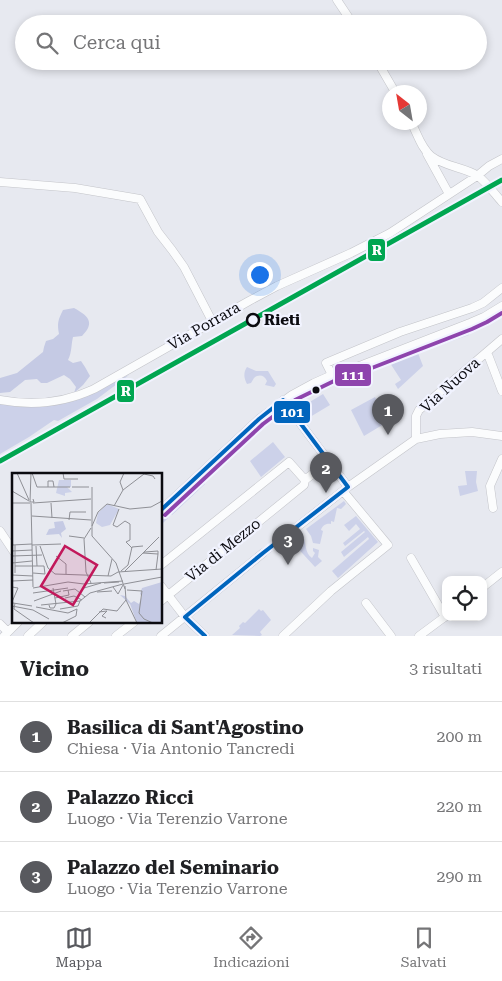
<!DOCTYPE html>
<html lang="it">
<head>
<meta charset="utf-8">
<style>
  body { margin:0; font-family:"Roboto Serif",serif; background:#f6f6f6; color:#202124 }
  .controls { position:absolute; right:15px; bottom:15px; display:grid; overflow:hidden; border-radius:10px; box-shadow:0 2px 8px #0003 }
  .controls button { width:45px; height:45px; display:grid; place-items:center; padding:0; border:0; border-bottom:1px solid #e0e0e0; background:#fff; color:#202124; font:25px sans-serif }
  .compass { position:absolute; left:382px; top:85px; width:45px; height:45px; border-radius:50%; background:#fff; box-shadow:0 2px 8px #0003; rotate:329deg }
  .you { position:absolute; left:259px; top:274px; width:18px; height:18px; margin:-12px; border:4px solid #fff; border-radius:50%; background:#1a73e8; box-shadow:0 0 0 8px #1a73e833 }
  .badge { display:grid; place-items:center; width:32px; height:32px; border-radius:50%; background:#58595e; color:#fff; font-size:16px; font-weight:700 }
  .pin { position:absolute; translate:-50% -41px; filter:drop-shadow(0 1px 2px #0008) }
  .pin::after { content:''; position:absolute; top:26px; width:18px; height:15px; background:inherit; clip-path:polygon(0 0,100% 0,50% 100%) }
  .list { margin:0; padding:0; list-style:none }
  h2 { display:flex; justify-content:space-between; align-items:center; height:65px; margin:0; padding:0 20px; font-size:21px }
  h2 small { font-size:16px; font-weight:400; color:#757577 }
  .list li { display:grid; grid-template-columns:32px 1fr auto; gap:15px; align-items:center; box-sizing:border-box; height:70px; padding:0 20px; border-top:1px solid #e0e0e0 }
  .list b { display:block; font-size:19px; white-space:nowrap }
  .list p { margin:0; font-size:16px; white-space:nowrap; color:#757577 }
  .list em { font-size:16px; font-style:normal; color:#757577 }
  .icon { flex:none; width:28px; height:28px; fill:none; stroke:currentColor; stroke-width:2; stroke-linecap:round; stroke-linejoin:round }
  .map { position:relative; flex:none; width:502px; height:636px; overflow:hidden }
  .search { position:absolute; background:#fff; box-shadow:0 2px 8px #0003; left:15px; right:15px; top:15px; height:55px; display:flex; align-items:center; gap:12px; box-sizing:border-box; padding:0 18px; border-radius:28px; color:#757577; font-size:19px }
  .sheet { height:275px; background:#fff }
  nav { display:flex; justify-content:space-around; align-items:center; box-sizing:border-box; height:70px; border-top:1px solid #e0e0e0; background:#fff; font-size:14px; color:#757577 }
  nav a { display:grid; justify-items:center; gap:2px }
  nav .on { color:#58595e }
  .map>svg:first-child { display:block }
  .green { fill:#ccd1e9 }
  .forest { fill:#c5cae4 }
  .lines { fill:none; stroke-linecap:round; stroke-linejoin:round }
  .minor-tunnel { stroke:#c6c8ce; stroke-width:8; stroke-dasharray:8 4; stroke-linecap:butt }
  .minor-casing { stroke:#c3c4c9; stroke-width:9 }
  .minor { stroke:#fbfcfd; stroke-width:8 }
  .bus-1-casing { stroke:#f1f3ff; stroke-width:8 }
  .bus-2-casing { stroke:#f1f3ff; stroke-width:8 }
  .bus-1 { stroke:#0065bd; stroke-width:4 }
  .bus-2 { stroke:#8e44ad; stroke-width:4 }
  .rail-1-casing { stroke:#f1f3ff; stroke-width:9 }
  .rail-1 { stroke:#00a651; stroke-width:5 }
  .stop-dot { fill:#f1f3ff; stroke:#0b0b10; stroke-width:2.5 }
  .bus-dot { fill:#0b0b10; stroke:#f1f3ff; stroke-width:2 }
  .labels { text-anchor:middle; stroke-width:4.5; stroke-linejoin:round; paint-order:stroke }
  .stop-label { font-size:15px; font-weight:bold; fill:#0b0b10; stroke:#f1f3ff; text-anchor:start }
  .street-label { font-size:15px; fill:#0b0b10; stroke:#f1f3ff }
  .inset-road { fill:none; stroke:#8f9096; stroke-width:1 }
  .view { fill:#c2185b; fill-opacity:0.15; stroke:#c2185b; stroke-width:2.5 }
  .inset-edge { fill:none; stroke:#0b0b10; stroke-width:2.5 }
  .line-badge { stroke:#f1f3ff; stroke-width:2 }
  .badge-label { font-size:14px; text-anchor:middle; font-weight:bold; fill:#fff }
</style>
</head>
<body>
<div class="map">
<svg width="502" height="636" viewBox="0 0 502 636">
  <rect width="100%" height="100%" fill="#e7e9f0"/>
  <path class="green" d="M469,331V335L418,353L423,366L398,389L395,384L401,380L390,363L369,372L367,370H364L409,352L407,355L408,357L414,354L412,352H410Z
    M247,367L256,371H268L276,384L274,387L265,385L267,381C264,375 259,374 254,378L251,383L247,384C244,378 243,373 247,367Z
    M129,375L97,399L58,421L54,420L29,437L0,454V400L36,403L94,389Z
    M323,394L330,405L310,417L303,406Z
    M375,397L385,417L382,419L384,424L364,436L351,410Z
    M273,442L285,457L261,477L250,461Z
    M236,448L238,450L211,473V477L209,479H206L204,481L205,484L172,515L170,513L166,516L168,518L161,525V516L196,482Z
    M465,471H477L476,482L478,491L460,496L458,486L467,485Z
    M344,501L346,504L341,509L337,508L334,522L331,521V524C326,523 322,526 321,530L323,531L320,544L313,543L311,536L306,529Z
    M356,516L378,542L338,578L332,571L369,539L368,537L344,557L341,552L365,532L364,531L345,546L343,543L360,529L356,524L349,531L344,525Z
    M302,534C307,542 304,553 312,558L315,553L313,551V548L319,550L318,557L322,561L315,567L292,542Z
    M259,609L261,611L263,610L271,620L260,632L262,635L260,636L232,635L240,628L239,626L243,622L245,623Z"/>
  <path class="forest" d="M74,308C81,312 93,318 88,328C87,331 84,333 82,336L73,337C71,345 72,352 68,360L73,363L81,361L85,367L90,376L83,385L74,393L76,387L70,379L64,375L47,383H41L37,379L25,380L10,392L0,393V378L17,373L43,352L44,347L46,341L53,339L59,334C57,323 58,320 63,310Z"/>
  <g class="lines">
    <path class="minor-tunnel" d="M263,553L278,542"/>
    <g class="minor-casing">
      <path id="minor" d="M337,0L353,24
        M377,61L395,92
        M411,122C417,133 421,148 431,156C445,167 464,167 478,176C487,183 494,193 502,202
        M427,154L449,194
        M0,182L75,188L140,199L158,232L172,250L184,267L212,321
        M487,352L502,391
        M332,375L326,363L400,332L472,308L483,303L502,288
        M0,400C32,406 64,403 94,389L249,301L277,286L351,253L390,233L477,176L489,166L502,159
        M283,400L348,487
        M416,439V416L419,410L502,339
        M493,508L490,486L502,459
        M161,510L259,419L292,395L314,383L332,375L362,365L470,323L484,317L502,306
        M0,531L14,552
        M278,542L348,487L416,439L440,434L472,432L502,436
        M411,558L445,617
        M161,565L289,462L305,480
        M161,586L185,617L205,636
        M483,587L502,572
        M161,601L304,485L305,480L329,461
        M366,603L391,636
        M0,624L8,632
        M4,636L18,622
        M28,636L43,622
        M72,636L89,622
        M116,636L134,622
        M161,636L263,553
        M283,636L331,591L388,545L343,491
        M419,636L446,616"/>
    </g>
    <use href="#minor" class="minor"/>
    <g class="bus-1-casing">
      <path id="bus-1" d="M161,510L259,419L283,400L348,487L263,553L185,617L205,636"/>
    </g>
    <g class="bus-2-casing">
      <path id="bus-2" d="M165,515L263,424L295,400L334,381L364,371L472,329L487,322L502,313"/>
    </g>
    <use href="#bus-1" class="bus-1"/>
    <use href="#bus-2" class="bus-2"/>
    <g class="rail-1-casing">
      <path id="rail-1" d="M0,461L502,180"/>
    </g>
    <use href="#rail-1" class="rail-1"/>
  </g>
  <circle class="stop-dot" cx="253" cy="320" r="6"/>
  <circle class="bus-dot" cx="316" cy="390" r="4.5"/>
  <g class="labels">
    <g class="stop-label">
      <text x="264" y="325">Rieti</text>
    </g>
    <g class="street-label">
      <text transform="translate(204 326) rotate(-30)" y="5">Via Porrara</text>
      <text transform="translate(450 385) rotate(-42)" y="5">Via Nuova</text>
      <text transform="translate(223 550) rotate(-39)" y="5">Via di Mezzo</text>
    </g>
  </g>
  <g transform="translate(12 473)">
    <rect width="150" height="150" fill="#e7e9f0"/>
    <path d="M47,7H59V14H55L60,19L53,20V23L44,20ZM95,31L107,36L98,52L90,54L84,50L86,40Z" fill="#ccd1e9"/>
    <path d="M51,48L54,56L49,60L50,65L47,61L34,62L37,56L43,55L42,49ZM150,109V150H125L118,131L108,122L113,123L119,130L122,128L127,131L130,123L126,119L128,121L130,115Z" fill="#c5cae4"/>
    <path class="inset-road" d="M5,0L17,27M19,0L18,29H22L21,26M20,0L25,14H58M51,0L52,6H66M36,14V8H41L42,14M60,14H77M80,14V63L104,90L113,116M111,17L132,1L141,3L143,6M0,18L17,28M0,30H18M19,30L21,114M21,30L79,26M39,30L40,45M102,33L111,17L108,9L112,0M107,36L101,52L105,54L113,48L118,51V67L114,69L120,75M20,43L79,47M57,47L58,39H74M80,53L86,39L95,31L118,36L139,34L150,28M57,63L72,65M0,72L20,71M3,72V100M20,72L49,71M24,73L25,93M28,73L36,95L43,101L99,103L106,99L150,96M0,78L20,77M146,78V81L131,80L133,79ZM0,83L30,82M44,83L54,91V101M0,90L20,88M3,93H32L33,101L21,100M144,97L146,81M109,98L116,92L120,74L131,73M113,98L147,64M0,102L21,103M96,103L100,86M0,108L21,107M79,110L74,99L72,66L79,55M92,110L107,109M112,111L150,104M0,114L6,115L0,129M101,114L106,121L111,112M21,115L56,109L72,111L111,108M72,115L89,110M115,117L130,118L127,140L132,146L141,150M51,118L63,116L73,124M85,119L100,118M21,120L56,115M43,125L57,122L56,117M53,125L62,123L70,127M114,127L125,150M22,128L49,118M1,130L20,133M3,130L2,136L22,150M29,132L68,128L78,120L111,111M37,132L38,135H42L44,131L41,115M0,133L21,137L37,146M24,134L56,140L65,136M48,136L66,133L68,128M87,139L95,138L90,143L94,145M50,150L64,143L65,136M77,150L91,136L105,138L114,127L113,113"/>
    <path class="view" d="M53,73L85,92L61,132L29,113Z"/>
    <rect width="150" height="150" class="inset-edge"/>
  </g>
  <g class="line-badge">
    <rect x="367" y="238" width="19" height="24" rx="5" fill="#00a651"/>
    <rect x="334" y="363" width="38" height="24" rx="5" fill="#8e44ad"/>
    <rect x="116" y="379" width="19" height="24" rx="5" fill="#00a651"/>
    <rect x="273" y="400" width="38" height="24" rx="5" fill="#0065bd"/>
  </g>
  <g class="badge-label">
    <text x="377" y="255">R</text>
    <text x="353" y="380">111</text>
    <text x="126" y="396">R</text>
    <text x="292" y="417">101</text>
  </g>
</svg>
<div class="controls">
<button><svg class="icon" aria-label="locate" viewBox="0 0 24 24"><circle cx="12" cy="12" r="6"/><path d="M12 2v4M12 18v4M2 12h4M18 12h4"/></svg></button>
</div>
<svg class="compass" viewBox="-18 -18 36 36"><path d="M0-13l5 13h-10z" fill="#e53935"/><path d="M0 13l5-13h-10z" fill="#757577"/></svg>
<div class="you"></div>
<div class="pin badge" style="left:388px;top:435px">1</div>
<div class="pin badge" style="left:326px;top:493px">2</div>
<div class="pin badge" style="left:288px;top:565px">3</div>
<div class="search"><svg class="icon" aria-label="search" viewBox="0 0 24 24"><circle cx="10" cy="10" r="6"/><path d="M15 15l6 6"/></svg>Cerca qui</div>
</div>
<section class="sheet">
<h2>Vicino<small>3 risultati</small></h2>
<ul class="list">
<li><span class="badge">1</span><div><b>Basilica di Sant'Agostino</b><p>Chiesa · Via Antonio Tancredi</p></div><em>200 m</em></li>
<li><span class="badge">2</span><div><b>Palazzo Ricci</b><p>Luogo · Via Terenzio Varrone</p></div><em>220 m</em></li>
<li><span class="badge">3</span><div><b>Palazzo del Seminario</b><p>Luogo · Via Terenzio Varrone</p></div><em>290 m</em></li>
</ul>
</section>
<nav>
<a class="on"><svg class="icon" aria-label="map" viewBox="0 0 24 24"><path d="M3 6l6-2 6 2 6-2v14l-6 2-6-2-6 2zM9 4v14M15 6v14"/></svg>Mappa</a>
<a><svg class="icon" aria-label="directions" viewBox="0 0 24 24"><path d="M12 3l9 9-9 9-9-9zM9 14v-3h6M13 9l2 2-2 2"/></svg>Indicazioni</a>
<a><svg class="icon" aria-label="saved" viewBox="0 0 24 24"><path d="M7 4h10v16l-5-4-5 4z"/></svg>Salvati</a>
</nav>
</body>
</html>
